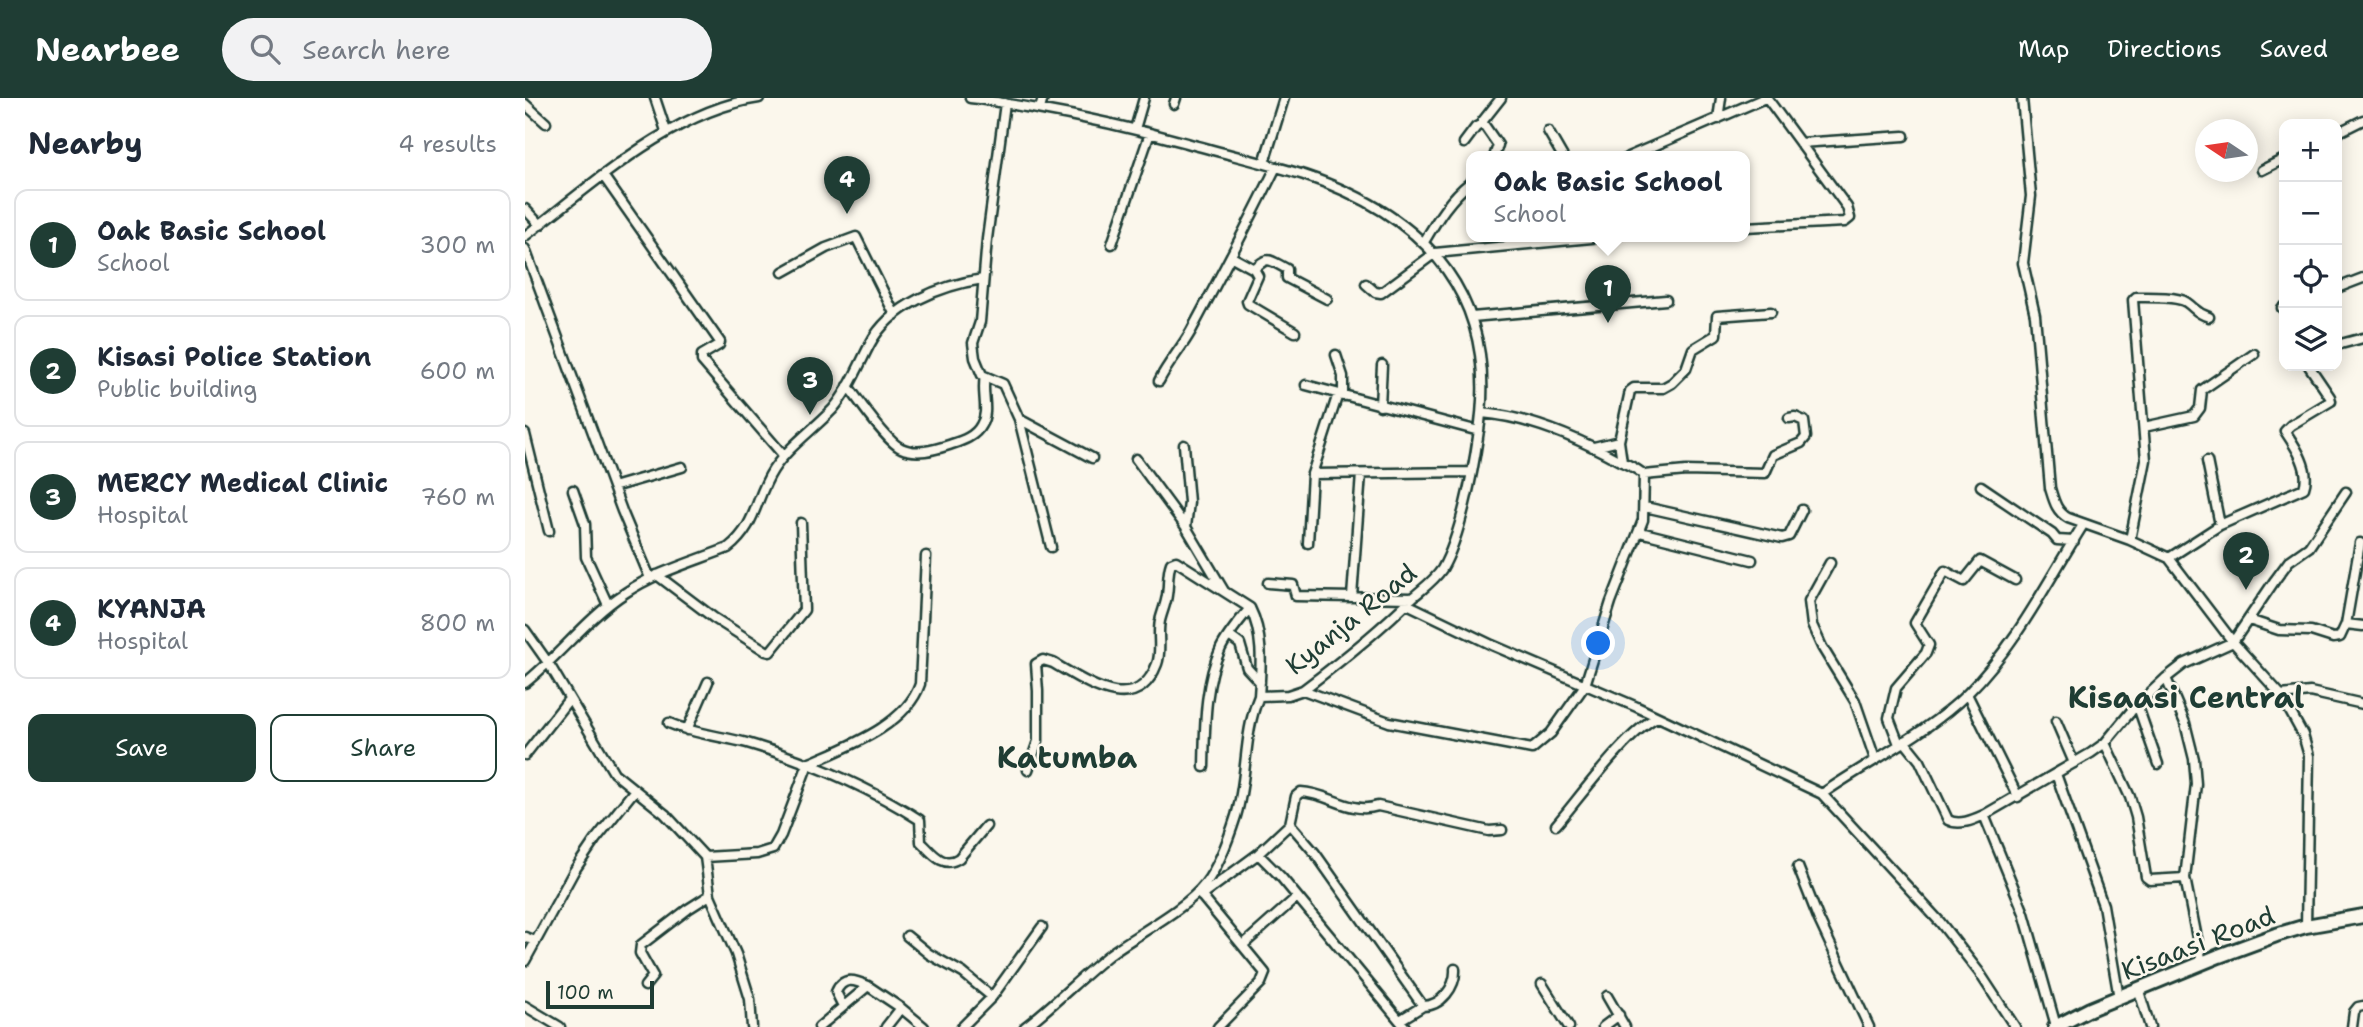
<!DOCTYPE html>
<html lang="en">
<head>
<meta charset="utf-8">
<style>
  body { margin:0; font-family:"Shantell Sans",sans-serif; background:#f2f2f3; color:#1f2937 }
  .controls { position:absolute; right:21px; top:21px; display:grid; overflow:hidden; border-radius:14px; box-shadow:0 4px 18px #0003 }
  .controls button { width:63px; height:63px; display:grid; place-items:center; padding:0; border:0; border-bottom:2px solid #e0e1e3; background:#fff; color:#1f2937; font:35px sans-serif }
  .compass { position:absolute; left:1670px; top:21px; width:63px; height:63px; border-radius:50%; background:#fff; box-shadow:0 4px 18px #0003; rotate:283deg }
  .scale { position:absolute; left:21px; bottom:18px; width:108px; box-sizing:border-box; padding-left:7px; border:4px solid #1f3d34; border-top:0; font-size:19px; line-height:24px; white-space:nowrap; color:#1f3d34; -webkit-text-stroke:5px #fbf7ec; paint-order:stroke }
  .you { position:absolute; left:1074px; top:546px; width:24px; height:24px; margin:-18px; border:5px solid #fff; border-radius:50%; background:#1a73e8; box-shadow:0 0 0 10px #1a73e833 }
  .badge { display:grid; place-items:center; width:46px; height:46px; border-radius:50%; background:#1f3d34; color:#fff; font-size:23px; font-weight:700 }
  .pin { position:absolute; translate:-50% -58px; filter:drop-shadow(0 2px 4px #0008) }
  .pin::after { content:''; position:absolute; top:37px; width:24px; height:21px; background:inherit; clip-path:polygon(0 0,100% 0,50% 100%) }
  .popup { position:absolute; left:941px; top:53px; width:284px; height:91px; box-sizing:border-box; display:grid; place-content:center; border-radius:14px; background:#fff; filter:drop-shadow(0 2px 5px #0005); font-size:23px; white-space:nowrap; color:#747a83 }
  .popup b { font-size:26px; color:#1f2937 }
  .popup::after { content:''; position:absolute; left:50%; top:100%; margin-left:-14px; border:14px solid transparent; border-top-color:#fff }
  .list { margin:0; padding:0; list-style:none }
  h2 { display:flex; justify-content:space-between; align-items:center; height:91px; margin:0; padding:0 28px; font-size:30px }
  h2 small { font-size:23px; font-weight:400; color:#747a83 }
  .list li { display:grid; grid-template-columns:46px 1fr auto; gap:21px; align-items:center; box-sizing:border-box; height:112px; margin:0 14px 14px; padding:0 14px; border:2px solid #e0e1e3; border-radius:14px }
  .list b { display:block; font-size:26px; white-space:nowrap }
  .list p { margin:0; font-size:23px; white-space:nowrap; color:#747a83 }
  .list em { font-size:23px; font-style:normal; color:#747a83 }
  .actions { display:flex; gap:14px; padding:21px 28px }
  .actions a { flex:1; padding:16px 0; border:2px solid #1f3d34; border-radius:14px; text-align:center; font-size:24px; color:#1f3d34 }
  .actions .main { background:#1f3d34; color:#fff }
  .icon { flex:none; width:38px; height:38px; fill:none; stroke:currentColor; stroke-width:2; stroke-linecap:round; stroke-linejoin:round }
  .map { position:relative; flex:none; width:1838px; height:929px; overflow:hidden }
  header { display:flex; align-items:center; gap:42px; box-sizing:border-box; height:98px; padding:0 35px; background:#1f3d34; color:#fff }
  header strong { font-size:33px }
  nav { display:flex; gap:38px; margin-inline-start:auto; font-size:24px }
  .search { width:490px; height:63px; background:#f2f2f3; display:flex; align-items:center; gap:18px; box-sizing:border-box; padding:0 24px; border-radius:38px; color:#747a83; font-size:26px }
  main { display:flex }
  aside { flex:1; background:#fff }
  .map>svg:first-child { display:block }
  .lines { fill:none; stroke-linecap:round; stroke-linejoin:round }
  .street-casing { stroke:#1f3d34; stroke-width:13 }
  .secondary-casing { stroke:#1f3d34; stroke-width:18 }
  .street { stroke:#fbf7ec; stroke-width:8 }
  .secondary { stroke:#fbf7ec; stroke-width:12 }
  .labels { text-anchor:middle; stroke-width:5; stroke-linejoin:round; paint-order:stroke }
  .street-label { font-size:26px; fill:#1f3d34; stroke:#fbf7ec }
  .quarter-label { font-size:30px; font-weight:bold; fill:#1f3d34; stroke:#fbf7ec }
</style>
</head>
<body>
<header>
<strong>Nearbee</strong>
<div class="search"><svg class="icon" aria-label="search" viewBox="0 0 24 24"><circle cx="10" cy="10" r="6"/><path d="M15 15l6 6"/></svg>Search here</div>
<nav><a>Map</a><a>Directions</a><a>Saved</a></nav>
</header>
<main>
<aside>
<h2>Nearby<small>4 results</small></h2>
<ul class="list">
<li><span class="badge">1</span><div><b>Oak Basic School</b><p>School</p></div><em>300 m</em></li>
<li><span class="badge">2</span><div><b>Kisasi Police Station</b><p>Public building</p></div><em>600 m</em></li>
<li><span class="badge">3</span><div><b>MERCY Medical Clinic</b><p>Hospital</p></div><em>760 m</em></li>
<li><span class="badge">4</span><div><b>KYANJA</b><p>Hospital</p></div><em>800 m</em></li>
</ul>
<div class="actions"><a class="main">Save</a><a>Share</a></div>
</aside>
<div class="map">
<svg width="1838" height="929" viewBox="0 0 1838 929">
  <rect width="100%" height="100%" fill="#fbf7ec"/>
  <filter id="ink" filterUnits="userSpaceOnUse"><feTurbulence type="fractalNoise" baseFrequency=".0143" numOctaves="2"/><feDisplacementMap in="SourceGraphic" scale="14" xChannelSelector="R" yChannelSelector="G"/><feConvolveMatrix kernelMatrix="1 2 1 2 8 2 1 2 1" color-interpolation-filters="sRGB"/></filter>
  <g filter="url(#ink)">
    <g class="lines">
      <g class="street-casing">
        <path id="street" d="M130,0L141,33
          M445,0C466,2 486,7 507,10C559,19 611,31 662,45C701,56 740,65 779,77C905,119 976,202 953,339C948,374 935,440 917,471C909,483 897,491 887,500C854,533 815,564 778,592L763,597L734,598C718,636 723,679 711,718C704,740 694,768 680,786C661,811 612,836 585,856C556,879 530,906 500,929
          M1497,0L1506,98L1498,165L1510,217L1525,390C1529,403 1531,413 1543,420L1605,442L1644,460L1708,544L1756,597L1778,637L1784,658L1781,828
          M480,5L462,141L455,224L448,245L450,260L457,277L478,286L494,321L526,449
          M0,6L21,25
          M649,6L651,0
          M515,11L518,0
          M1193,21L1196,0
          M610,31L619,0
          M1023,33L1038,59
          M1812,35L1838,22
          M939,45L951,29L957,26
          M1275,45L1379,38
          M969,59L973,47L957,24L976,0
          M1103,59L1240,0
          M739,65L759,0
          M1737,72L1759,61
          M79,79L195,244L194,247L177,257V263L259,358
          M0,111L15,127
          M1220,129L1320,124L1325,120L1322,109L1242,0
          M0,138C67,87 148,12 234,0
          M899,144C912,122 925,100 946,84
          M587,146L625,35
          M0,151L97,413L125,480
          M707,159L729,171C744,157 744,162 762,171V180L802,201
          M729,171L733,178L722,203L723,206L770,234
          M258,174L301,150L331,139L370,217
          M841,186L850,194L856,195L910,155L1077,139
          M1812,190L1838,180
          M1757,210L1759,209
          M947,219L1141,202
          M1812,247L1838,240
          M811,257L818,278V298
          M634,283C643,265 656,251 666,233C695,179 724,124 751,69
          M781,287L954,333
          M323,288C333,302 363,345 376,350C391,357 409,352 424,347C436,343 450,339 456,327C465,313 456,295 460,279
          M855,308L857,267
          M494,321L567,360
          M1619,329L1669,318L1675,310L1677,292L1729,256
          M0,336L24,433
          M659,347L664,404L661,429
          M1069,349L1094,343
          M611,361L661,429L699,493
          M1682,363L1695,427
          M1097,364L1094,343L1105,293L1109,290H1138L1147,285L1161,271L1168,251L1191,237L1192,218L1246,214
          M787,376L947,374
          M1119,377L1161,373L1240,375L1248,357L1276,345L1281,339L1279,323L1270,319L1264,320
          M1456,388L1527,436L1532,442L1549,443
          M88,389L157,369
          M48,392L60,426L61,459L83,507
          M1120,409L1257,440L1264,438L1277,412
          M1115,434L1227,462
          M1605,442L1621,362L1608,202L1611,199C1623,199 1652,198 1661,204C1671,211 1671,215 1684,219
          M783,445L787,376L813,296
          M1644,460L1695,427L1779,390C1786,371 1770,348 1760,333L1766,327L1806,303L1805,299L1784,268
          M1305,465L1284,503L1287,527L1297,549L1330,603L1350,661
          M132,477L189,520L241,553L245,554L279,512L276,425
          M743,485L768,487L771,498L887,500
          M827,499L836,376
          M882,506L967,547L1112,609L1297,696L1415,824L1454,874L1490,929
          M1724,522L1754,532L1786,533L1808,540L1815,539L1821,526L1835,445
          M1821,526L1838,528
          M0,532L24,566L89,675L140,716L180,759L185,797L211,856L225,901L227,929
          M704,538L715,546L722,570L735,584
          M1641,580L1660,625L1669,661L1671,686L1660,780L1677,865
          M0,585C35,557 63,519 100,495C131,474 168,464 203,450C232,427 230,400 248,372C264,348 288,332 308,311C324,292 334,267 345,246C365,207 417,187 458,181
          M778,592L864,624L1007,651L1026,635L1060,587L1086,504L1118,422L1119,377C1112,370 1103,367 1095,363C1053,340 1005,319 957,315
          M1442,596L1493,699
          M1756,597L1785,594L1838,606
          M1612,606L1633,666
          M1531,623L1549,665
          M144,625C169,636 196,638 222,645C283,663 342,688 395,722L396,744C407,755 418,771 434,760L461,728
          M162,632L183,584
          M1379,643L1395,663L1423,722C1434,728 1448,722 1459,717
          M1580,645L1605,699L1611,719L1621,779L1625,782L1660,780
          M1374,646L1364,620L1371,590L1401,555L1404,547L1390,525L1420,473L1439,483L1455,463L1490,482
          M0,657L44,601
          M679,669C680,631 679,586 696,550C703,536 714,523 725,510
          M503,672L513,643V593L511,566L518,562L528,565C560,583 611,621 632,566C637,553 632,537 635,523C637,514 641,506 642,497C644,485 642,476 646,465L651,463L725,510C739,538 736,568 734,598
          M1531,676L1578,807L1594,900
          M1297,696C1344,663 1403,635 1443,595C1492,546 1522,484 1558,427
          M765,726L790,755L898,908C916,908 931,889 930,871
          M1031,727C1055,699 1101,635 1132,619
          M733,756L756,779L880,929
          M180,759L232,756L248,751L256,737L283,666C321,649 381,628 395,586L401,458
          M1273,769L1294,822L1344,929
          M675,796L740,875L736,885L693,929
          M676,798L733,756L765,726L771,698L776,694C804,695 825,717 853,708L964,733L977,732
          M382,838L404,856L438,875L467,899
          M0,839L10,843
          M718,847L772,799
          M0,863L49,773L70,742L109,693
          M1017,886L1044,929
          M120,888L128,878L115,855L116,847L163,811L185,797
          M1614,893L1625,929
          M1082,898L1100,929
          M0,908L35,929
          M318,908L311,894C318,878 330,882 343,888
          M875,922L898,908
          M1531,928L1499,815L1459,717L1566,655L1580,645L1608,611L1641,580L1659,566L1708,544L1750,482L1764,463L1784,449L1821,394
          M294,929L343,888L376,910L399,929
          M361,929L376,910
          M437,929L467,899L517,829
          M1078,929L1094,917
          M1827,929L1829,914L1833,909L1838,908"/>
      </g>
      <g class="secondary-casing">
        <path id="secondary" d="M1530,929L1565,911L1694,858L1751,837L1781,828L1838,818"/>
      </g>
      <use href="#street" class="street"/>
      <use href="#secondary" class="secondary"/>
    </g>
  </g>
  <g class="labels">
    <g class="street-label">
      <text transform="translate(826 521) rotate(-39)" y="9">Kyanja Road</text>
      <text transform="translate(1673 845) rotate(-21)" y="9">Kisaasi Road</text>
    </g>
    <g class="quarter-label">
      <text x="1661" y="610">Kisaasi Central</text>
      <text x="542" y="670">Katumba</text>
    </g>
  </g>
</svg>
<div class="controls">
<button>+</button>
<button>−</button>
<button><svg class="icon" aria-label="locate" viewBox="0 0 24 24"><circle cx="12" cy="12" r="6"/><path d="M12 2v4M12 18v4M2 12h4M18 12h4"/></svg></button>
<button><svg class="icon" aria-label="layers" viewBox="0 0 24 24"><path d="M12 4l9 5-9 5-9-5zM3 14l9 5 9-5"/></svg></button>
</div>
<svg class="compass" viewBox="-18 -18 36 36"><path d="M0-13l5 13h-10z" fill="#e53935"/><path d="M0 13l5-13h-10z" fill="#747a83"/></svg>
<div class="scale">100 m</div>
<div class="you"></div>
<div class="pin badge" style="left:1083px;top:225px">1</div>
<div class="popup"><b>Oak Basic School</b>School</div>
<div class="pin badge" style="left:1721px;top:492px">2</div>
<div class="pin badge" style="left:285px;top:317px">3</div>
<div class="pin badge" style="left:322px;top:116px">4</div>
</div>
</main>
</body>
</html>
